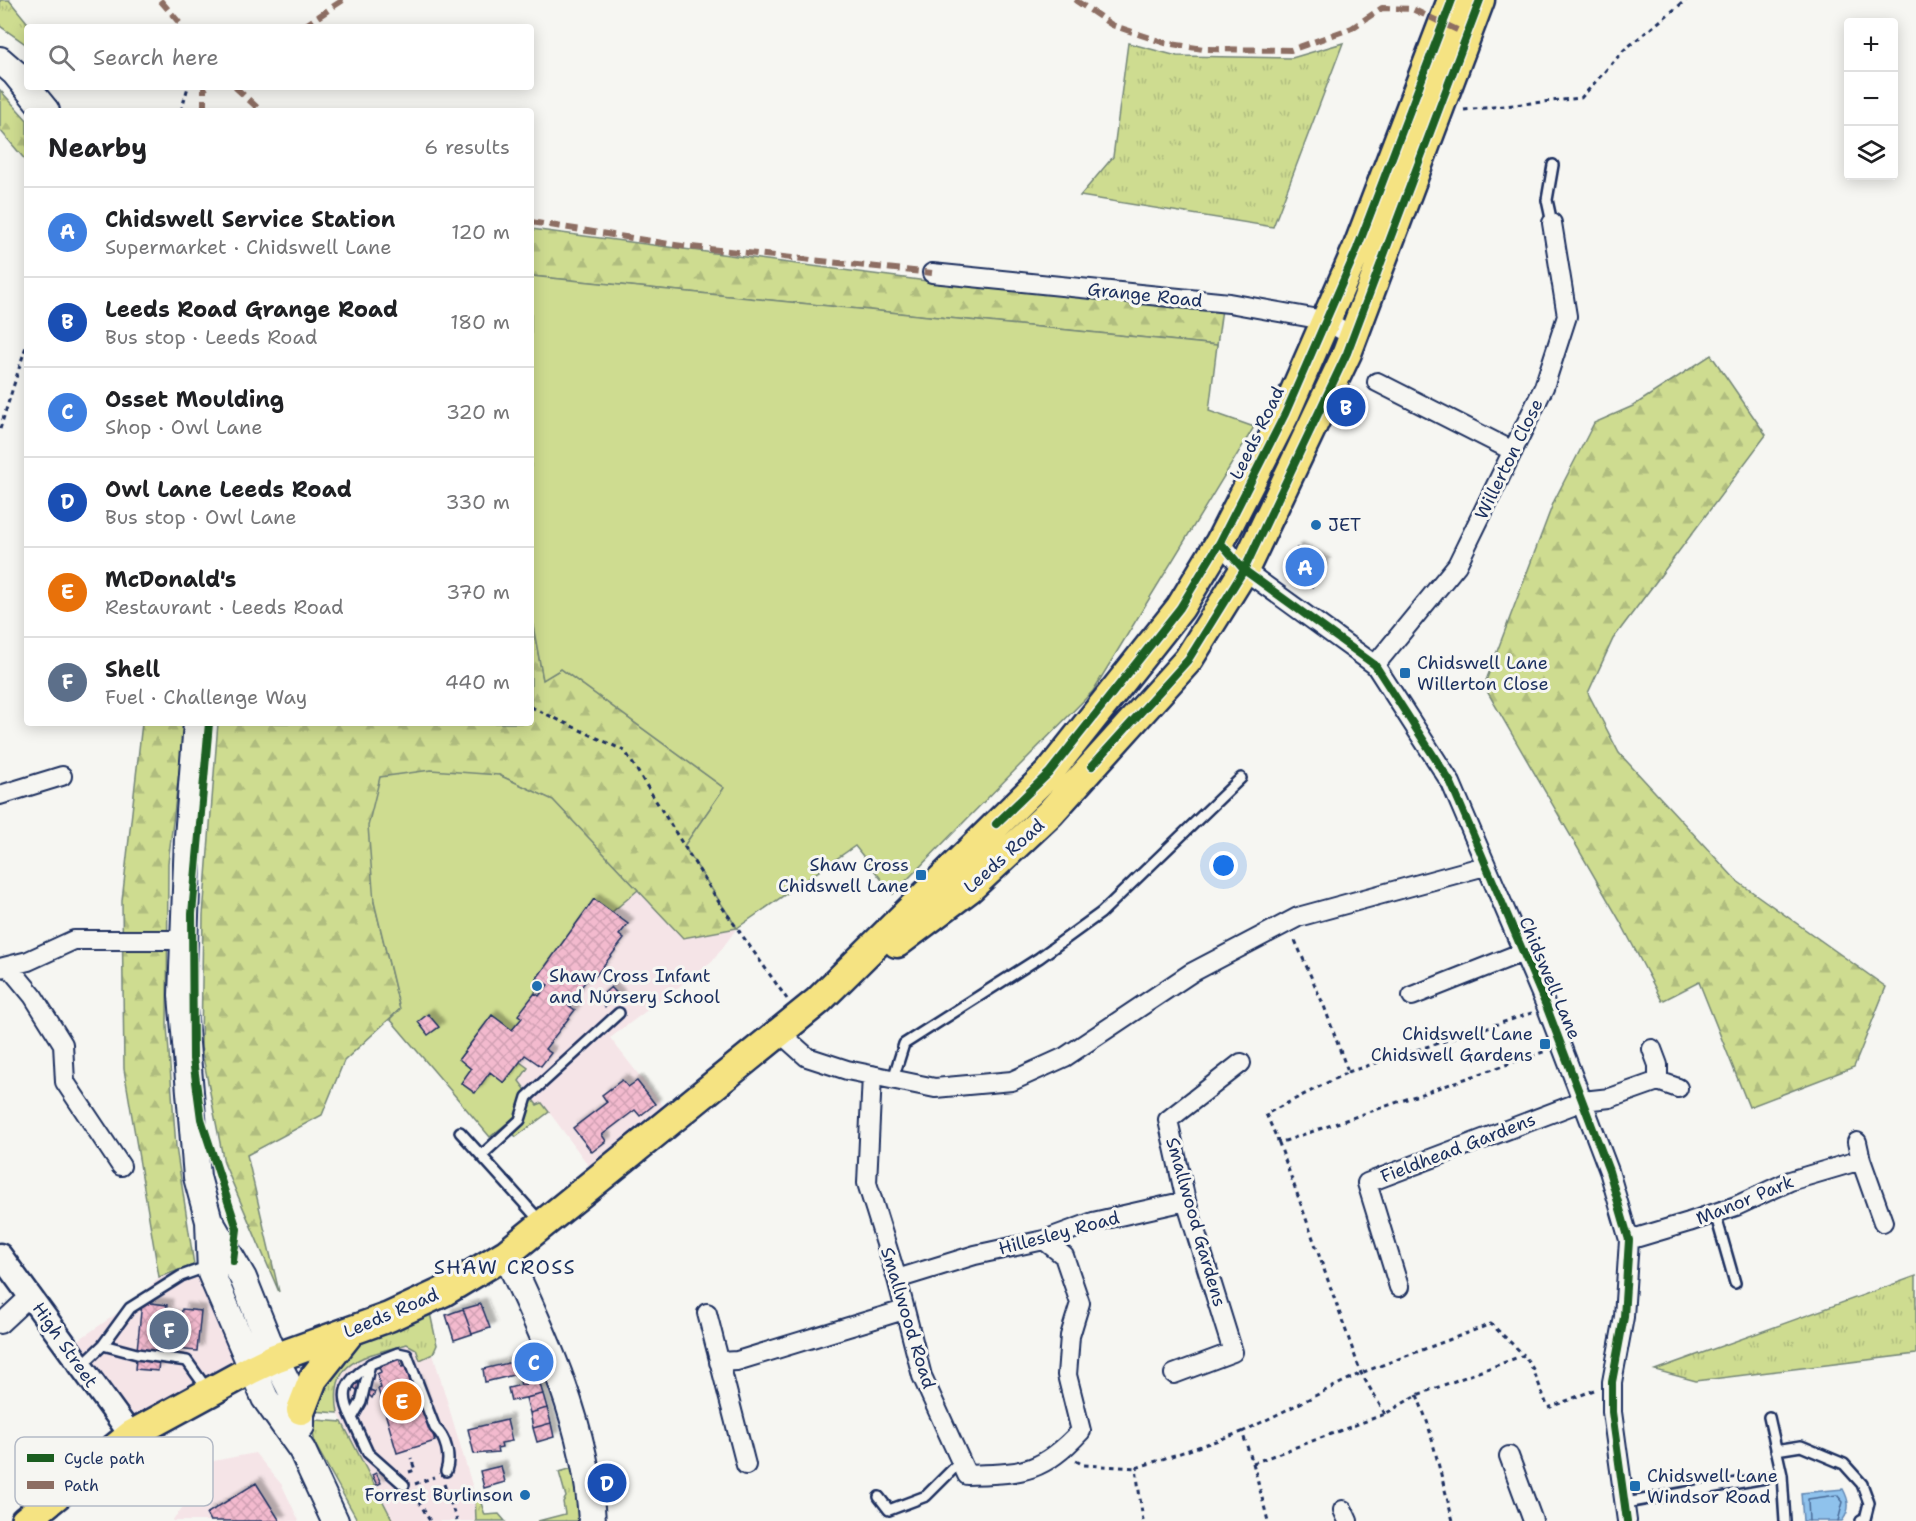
<!DOCTYPE html>
<html lang="en">
<head>
<meta charset="utf-8">
<style>
  body { margin:0; font-family:"Shantell Sans",sans-serif; background:#f2f2f2; color:#202124 }
  .controls { position:absolute; right:18px; top:18px; display:grid; overflow:hidden; border-radius:6px; box-shadow:0 3px 15px #0003 }
  .controls button { width:54px; height:54px; display:grid; place-items:center; padding:0; border:0; border-bottom:2px solid #e0e0e0; background:#fff; color:#202124; font:30px sans-serif }
  .you { position:absolute; left:1224px; top:866px; width:21px; height:21px; margin:-15px; border:4px solid #fff; border-radius:50%; background:#1a73e8; box-shadow:0 0 0 9px #1a73e833 }
  .badge { display:grid; place-items:center; width:39px; height:39px; border-radius:50%; background:#7c3aed; color:#fff; font-size:20px; font-weight:700 }
  .pin { position:absolute; translate:-50% -50%; border:3px solid #fff; box-shadow:0 2px 6px #0006 }
  .list { margin:0; padding:0; list-style:none }
  h2 { display:flex; justify-content:space-between; align-items:center; height:78px; margin:0; padding:0 24px; font-size:26px }
  h2 small { font-size:20px; font-weight:400; color:#757577 }
  .list li { display:grid; grid-template-columns:39px 1fr auto; gap:18px; align-items:center; box-sizing:border-box; height:90px; padding:0 24px; border-top:2px solid #e0e0e0 }
  .list b { display:block; font-size:22px; white-space:nowrap }
  .list p { margin:0; font-size:20px; white-space:nowrap; color:#757577 }
  .list em { font-size:20px; font-style:normal; color:#757577 }
  .icon { flex:none; width:33px; height:33px; fill:none; stroke:currentColor; stroke-width:2; stroke-linecap:round; stroke-linejoin:round }
  .map { position:relative; flex:none; width:1916px; height:1521px; overflow:hidden }
  .search { position:absolute; background:#fff; box-shadow:0 3px 15px #0003; left:24px; top:24px; width:510px; height:66px; display:flex; align-items:center; gap:15px; box-sizing:border-box; padding:0 21px; border-radius:6px; color:#757577; font-size:22px }
  .panel { position:absolute; background:#fff; box-shadow:0 3px 15px #0003; left:24px; top:108px; width:510px; height:618px; border-radius:6px }
  .map>svg:first-child { display:block }
  .built { fill:#f5e4e7 }
  .grass { fill:url(#grass-tufts); stroke:#748677; stroke-width:1.5 }
  .forest { fill:url(#forest-firs); stroke:#748677; stroke-width:1.5 }
  .park { fill:#cedc90; stroke:#748677; stroke-width:1.5 }
  .water { fill:#8fc2ec; stroke:#6187b3; stroke-width:1.5 }
  .lines { fill:none; stroke-linecap:round; stroke-linejoin:round }
  .shore { stroke:#496a97; stroke-width:1.5 }
  .building { fill:url(#building-cross-hatch); stroke:#1b2f5e; stroke-width:1.5; filter:url(#shadow) }
  .service-casing { stroke:#1b2f5e; stroke-width:14 }
  .minor-casing { stroke:#1b2f5e; stroke-width:22 }
  .tertiary-casing { stroke:#1b2f5e; stroke-width:27 }
  .secondary-casing { stroke:#1b2f5e; stroke-width:30 }
  .primary-casing { stroke:#1b2f5e; stroke-width:33 }
  .path { stroke:#1b2f5e; stroke-width:3; stroke-dasharray:4.5 4.5; stroke-linecap:butt }
  .service { stroke:#f6f6f2; stroke-width:9 }
  .minor { stroke:#f6f6f2; stroke-width:18 }
  .tertiary { stroke:#f6f6f2; stroke-width:22 }
  .secondary { stroke:#f6f6f2; stroke-width:26 }
  .primary { stroke:#f5e382; stroke-width:28 }
  .quiet { stroke:#8d6e63; stroke-width:6; stroke-dasharray:12 6; stroke-linecap:butt }
  .cycleway-casing { stroke:#f6f6f2; stroke-width:11 }
  .cycleway { stroke:#1b5e20; stroke-width:8 }
  .poi-dot { fill:#1f6fb2; stroke:#f6f6f2; stroke-width:2 }
  .labels { text-anchor:middle; stroke-width:6; stroke-linejoin:round; paint-order:stroke }
  .street-label { font-size:18px; fill:#1b2f5e; stroke:#f6f6f2 }
  .poi-label { font-size:18px; fill:#1b2f5e; stroke:#f6f6f2; text-anchor:start }
  .neighbourhood-label { font-size:20px; letter-spacing:1.5px; fill:#1b2f5e; stroke:#f6f6f2 }
  .key { fill:#f6f6f2; stroke:#b4bac6; stroke-width:1.5 }
  .key-label { font-size:16px; fill:#1b2f5e }
</style>
</head>
<body>
<div class="map">
<svg width="1916" height="1521" viewBox="0 0 1916 1521">
  <defs>
    <pattern id="grass-tufts" width="24" height="20" patternUnits="userSpaceOnUse" patternTransform="scale(1.5)"><rect width="24" height="20" fill="#cedc90"/><path d="M3 7l-1-3M5 7V3M7 7l1-3M15 17l-1-3M17 17v-4M19 17l1-3" fill="none" stroke="#b0bd7f"/></pattern>
    <pattern id="forest-firs" width="22" height="20" patternUnits="userSpaceOnUse" patternTransform="scale(1.5)"><rect width="22" height="20" fill="#cedc90"/><path d="M5 1l3.5 6h-7zM16 11l3.5 6h-7z" fill="#b0bd7f"/></pattern>
    <pattern id="building-cross-hatch" width="8" height="8" patternUnits="userSpaceOnUse" patternTransform="scale(1.5)"><rect width="8" height="8" fill="#f3bace"/><path d="M0 0l8 8M0 8l8-8" fill="none" stroke="#d0a0b3"/></pattern>
    <filter id="shadow"><feDropShadow dx="5.5" dy="-5.5" stdDeviation="1.5" flood-color="#0004"/></filter>
  </defs>
  <rect width="100%" height="100%" fill="#f6f6f2"/>
  <filter id="ink" filterUnits="userSpaceOnUse"><feTurbulence type="fractalNoise" baseFrequency=".0167" numOctaves="2"/><feDisplacementMap in="SourceGraphic" scale="12" xChannelSelector="R" yChannelSelector="G"/><feConvolveMatrix kernelMatrix="1 2 1 2 8 2 1 2 1" color-interpolation-filters="sRGB"/></filter>
  <g filter="url(#ink)">
    <path class="built" d="M553,800L683,938L737,928L712,962L610,1038L664,1107L589,1166L549,1112L516,1137L506,1124L490,1137L390,1019L400,1009Z
      M194,1265L237,1358L130,1418L77,1341L135,1301L159,1277Z
      M407,1344L416,1349L420,1359L433,1354L475,1495L476,1521H393L338,1413L336,1389L345,1369L352,1361Z
      M255,1453L282,1485L299,1521H172L192,1495L203,1463Z"/>
    <path class="grass" d="M0,0H9L31,27H27V45L0,26Z
      M1128,43L1177,56L1292,58L1343,43L1273,227L1080,196L1113,157Z
      M1916,1276V1354L1696,1381L1655,1370Z
      M430,1313L437,1345L433,1354L420,1360L416,1349L407,1344C365,1357 328,1358 338,1413L313,1411C315,1402 317,1392 320,1384C337,1345 395,1329 430,1313Z
      M316,1420L342,1422L393,1521H358L315,1444L313,1433Z
      M573,1468L580,1521H538L565,1514L563,1502L566,1497L559,1472Z
      M483,1493L485,1498L481,1503L485,1515L499,1514L505,1521H476L475,1495Z"/>
    <path class="forest" d="M0,90L27,120V162L0,130Z
      M531,229L927,281L1222,309L1217,345L531,276Z
      M1711,355L1766,435L1613,639L1588,693L1619,753L1737,881L1886,987L1854,1067L1749,1107L1699,982L1662,1001L1620,921L1484,686L1554,501L1594,423L1633,406Z
      M531,615L543,679L561,669L724,788L684,846L737,928L683,938L553,800L499,775L374,902L400,1009L344,1061L322,1115L247,1155L279,1292L224,1163L201,1047L203,915L218,723H531Z
      M142,723H185L168,863L167,1026L176,1147L194,1265L159,1277L124,1069L122,901Z"/>
    <path class="park" d="M531,276L1217,345L1209,411L1254,427L1093,691L893,894L855,846L737,928L684,846L724,788L561,669L543,680L531,615Z
      M431,770L499,775L553,800L638,890L612,912L594,899L537,978L535,993L519,1015L522,1018L512,1030L492,1015L459,1059L471,1069L461,1083L474,1093L490,1072L504,1083L520,1062L528,1068L519,1081L537,1105L542,1103L549,1112L516,1137L506,1124L490,1137L390,1019L400,1009L374,902L368,826L380,777Z"/>
    <path class="water" d="M1843,1489C1849,1500 1851,1510 1842,1521H1803L1801,1493Z"/>
    <g class="lines">
      <path class="shore" d="M1809,1521L1808,1499L1837,1495L1843,1502L1838,1521"/>
    </g>
    <path class="building" d="M1297,548L1325,563L1312,587L1285,572Z
      M594,899L628,924L619,935L624,939L594,978L590,975L571,1001L564,996L560,1000L575,1010L545,1049L551,1053L541,1066L525,1055L504,1083L490,1072L475,1093L461,1083L471,1069L459,1059L492,1015L512,1030L522,1018L518,1015L535,993L539,996L548,985L537,978Z
      M611,987L619,996L605,1007L598,998Z
      M428,1014L439,1027L428,1035L418,1022Z
      M622,1080L628,1087L637,1081L655,1104L640,1116L635,1110L602,1135L606,1141L592,1152L573,1128L607,1102L602,1095Z
      M142,1302L167,1305L166,1316L181,1318L182,1309L201,1311L197,1351L175,1349L176,1343L161,1341L158,1371L135,1369Z
      M481,1304L490,1328L472,1334L463,1309Z
      M463,1309L472,1334L454,1340L446,1315Z
      M537,1353L543,1366L530,1371L525,1358Z
      M399,1359L402,1367L406,1366L410,1382L416,1380L435,1441L397,1453L378,1389L381,1388L377,1374L381,1372L378,1365Z
      M525,1359L530,1371L485,1382L483,1369Z
      M537,1370L539,1381L521,1385L518,1374Z
      M539,1381L543,1394L511,1401L508,1388Z
      M354,1382L361,1385L358,1391L352,1386Z
      M368,1389L375,1392L372,1398L367,1393Z
      M543,1394L547,1408L530,1413L526,1398Z
      M547,1408L551,1423L533,1428L530,1413Z
      M507,1420L512,1441L501,1443L502,1447L497,1448L498,1452L474,1454L468,1429Z
      M551,1423L554,1437L537,1442L533,1428Z
      M501,1466L505,1482L484,1488L480,1471Z
      M376,1473L381,1483L377,1485L372,1475Z
      M256,1483L280,1521H210L206,1514Z"/>
    <g class="lines">
      <g class="service-casing">
        <path id="service" d="M1552,223L1547,200L1553,165
          M893,1079L904,1044L1039,958L1101,913L1241,778
          M460,1132L541,1222
          M482,1155L520,1120L527,1097L619,1013
          M1715,1213L1735,1283
          M103,1345L137,1354L187,1361L207,1389
          M81,1366L103,1345L130,1308L181,1276L209,1266
          M352,1418C339,1393 345,1382 367,1367
          M1776,1450L1801,1446L1844,1464L1862,1484L1869,1503L1865,1519L1861,1521
          M1782,1475L1785,1521
          M404,1485L368,1453L352,1418L361,1402L370,1364L398,1353L407,1355L435,1428C446,1437 451,1457 446,1471
          M879,1497L889,1510L926,1496L961,1461
          M1626,1503L1782,1475L1769,1417"/>
      </g>
      <g class="minor-casing">
        <path id="minor" d="M932,273L1229,303L1324,320L1353,336
          M1377,382L1513,451
          M1220,542L1244,570L1375,665L1451,783L1547,1008L1609,1171L1629,1240L1624,1317L1612,1382V1412L1627,1521
          M1375,665L1457,565L1544,387L1567,316L1552,223
          M0,795L62,776
          M9,967L33,996L63,1044L65,1082L121,1166
          M0,968L28,961L74,940H184
          M1412,996L1523,952
          M778,1031L807,1057L847,1070L935,1088L1012,1081L1065,1057L1191,973L1298,917L1485,866
          M872,1075L867,1183L897,1279L922,1376L967,1475C1023,1473 1041,1474 1081,1431L1067,1375L1070,1336L1080,1303L1064,1256L1044,1240
          M1658,1081L1678,1088
          M1857,1142L1861,1160L1883,1222
          M1629,1240L1689,1222L1736,1206L1790,1181L1861,1160
          M897,1279L975,1255L1044,1240L1093,1222L1186,1201
          M1399,1287L1367,1183L1583,1101L1610,1098L1658,1081V1065L1652,1049
          M707,1313L746,1465
          M0,1324L30,1296
          M719,1362L737,1361L904,1310
          M1174,1374L1233,1352L1186,1201L1168,1120L1241,1063
          M1509,1456L1533,1521
          M1343,1510L1348,1521"/>
      </g>
      <g class="tertiary-casing">
        <path id="tertiary" d="M0,1255L131,1435"/>
      </g>
      <g class="secondary-casing">
        <path id="secondary" d="M0,60L15,73L46,111
          M197,723L188,837L182,995L197,1177L209,1221L211,1273L265,1398L302,1450L335,1521
          M212,1225L243,1278L275,1358L301,1410V1426
          M506,1254C546,1338 587,1427 592,1521"/>
      </g>
      <g class="primary-casing">
        <path id="primary" d="M897,943L970,888L1050,813L1188,660L1244,570L1347,353L1480,0
          M301,1410L313,1379L351,1331
          M25,1521L131,1435L252,1369L275,1358L389,1317L443,1292L506,1254L818,1001L1049,773L1180,608L1220,542L1285,414L1357,249L1452,0"/>
      </g>
      <path class="path" d="M1464,110L1581,98L1624,50L1686,0
        M181,111L188,87
        M0,429L27,343
        M531,707L625,751L720,904L787,999
        M1348,1072L1532,1013
        M1279,1143L1266,1114L1348,1072L1324,1006L1294,938
        M1417,1395L1428,1424L1453,1521
        M1385,1414L1361,1373L1279,1143L1546,1051
        M1242,1432L1361,1373L1491,1324L1524,1355
        M1076,1461L1084,1465L1136,1468
        M1253,1463L1268,1521
        M409,1472L415,1470L411,1458
        M415,1484L434,1477
        M444,1484L457,1521
        M414,1493L430,1521
        M1143,1521L1136,1468L1242,1432L1253,1463L1385,1414L1417,1395L1524,1355L1533,1369L1548,1408L1594,1390"/>
      <use href="#service" class="service"/>
      <use href="#minor" class="minor"/>
      <use href="#tertiary" class="tertiary"/>
      <use href="#secondary" class="secondary"/>
      <use href="#primary" class="primary"/>
      <path class="quiet" d="M160,0L183,27
        M1075,0L1112,25L1165,43L1203,49L1291,50L1352,28L1382,8L1412,9L1466,34
        M303,27L343,0
        M235,87L261,111
        M204,111V89L207,87
        M531,222L682,246L932,273"/>
      <g class="cycleway-casing">
        <path id="cycleway" d="M1220,542L1244,570L1375,665L1451,783L1547,1008L1609,1171L1629,1240L1624,1317L1612,1382V1412L1627,1521
          M209,723L192,914L193,1059L201,1119L237,1229L233,1261
          M1092,766L1188,660L1244,570L1347,353L1480,0
          M996,824L1049,773L1180,608L1220,542L1285,414L1357,249L1452,0"/>
      </g>
      <use href="#cycleway" class="cycleway"/>
    </g>
  </g>
  <g class="poi-dot">
    <circle cx="1316" cy="525" r="6"/>
    <rect x="1399" y="667" width="12" height="12" rx="3"/>
    <rect x="915" y="869" width="12" height="12" rx="3"/>
    <circle cx="537" cy="986" r="6"/>
    <rect x="1539" y="1038" width="12" height="12" rx="3"/>
    <rect x="1629" y="1480" width="12" height="12" rx="3"/>
    <circle cx="525" cy="1495" r="6"/>
  </g>
  <g class="labels">
    <g class="street-label">
      <text transform="translate(1145 295) rotate(6)" y="6">Grange Road</text>
      <text transform="translate(1257 433) rotate(-64)" y="6">Leeds Road</text>
      <text transform="translate(1509 459) rotate(-64)" y="6">Willerton Close</text>
      <text transform="translate(1004 856) rotate(-42)" y="6">Leeds Road</text>
      <text transform="translate(1550 978) rotate(67)" y="6">Chidswell Lane</text>
      <text transform="translate(1458 1148) rotate(-21)" y="6">Fieldhead Gardens</text>
      <text transform="translate(1745 1200) rotate(-22)" y="6">Manor Park</text>
      <text transform="translate(1196 1222) rotate(74)" y="6">Smallwood Gardens</text>
      <text transform="translate(1059 1233) rotate(-15)" y="6">Hillesley Road</text>
      <text transform="translate(391 1313) rotate(-23)" y="6">Leeds Road</text>
      <text transform="translate(908 1318) rotate(73)" y="6">Smallwood Road</text>
      <text transform="translate(65 1345) rotate(55)" y="6">High Street</text>
    </g>
    <g class="poi-label">
      <text x="1328" y="531">JET</text>
      <text x="1417" y="669">Chidswell Lane<tspan x="1417" dy="21">Willerton Close</tspan></text>
      <text x="909" y="871" text-anchor="end">Shaw Cross<tspan x="909" dy="21">Chidswell Lane</tspan></text>
      <text x="549" y="982">Shaw Cross Infant<tspan x="549" dy="21">and Nursery School</tspan></text>
      <text x="1533" y="1040" text-anchor="end">Chidswell Lane<tspan x="1533" dy="21">Chidswell Gardens</tspan></text>
      <text x="1647" y="1482">Chidswell Lane<tspan x="1647" dy="21">Windsor Road</tspan></text>
      <text x="513" y="1501" text-anchor="end">Forrest Burlinson</text>
    </g>
    <g class="neighbourhood-label">
      <text x="505" y="1274">SHAW CROSS</text>
    </g>
  </g>
  <rect x="15" y="1437" width="198" height="69" rx="9" class="key"/>
  <rect x="27" y="1454" width="27" height="8" fill="#1b5e20"/>
  <rect x="27" y="1481" width="27" height="8" fill="#8d6e63"/>
  <g class="key-label">
    <text x="64" y="1464">Cycle path</text>
    <text x="64" y="1491">Path</text>
  </g>
</svg>
<div class="controls">
<button>+</button>
<button>−</button>
<button><svg class="icon" aria-label="layers" viewBox="0 0 24 24"><path d="M12 4l9 5-9 5-9-5zM3 14l9 5 9-5"/></svg></button>
</div>
<div class="you"></div>
<div class="pin badge" style="left:1305px;top:567px;background:#3f7fe0">A</div>
<div class="pin badge" style="left:1346px;top:407px;background:#1a4fb4">B</div>
<div class="pin badge" style="left:534px;top:1362px;background:#3f7fe0">C</div>
<div class="pin badge" style="left:607px;top:1483px;background:#1a4fb4">D</div>
<div class="pin badge" style="left:402px;top:1401px;background:#e8710a">E</div>
<div class="pin badge" style="left:169px;top:1330px;background:#5c6f8a">F</div>
<div class="search"><svg class="icon" aria-label="search" viewBox="0 0 24 24"><circle cx="10" cy="10" r="6"/><path d="M15 15l6 6"/></svg>Search here</div>
<section class="panel">
<h2>Nearby<small>6 results</small></h2>
<ul class="list">
<li><span class="badge" style="background:#3f7fe0">A</span><div><b>Chidswell Service Station</b><p>Supermarket · Chidswell Lane</p></div><em>120 m</em></li>
<li><span class="badge" style="background:#1a4fb4">B</span><div><b>Leeds Road Grange Road</b><p>Bus stop · Leeds Road</p></div><em>180 m</em></li>
<li><span class="badge" style="background:#3f7fe0">C</span><div><b>Osset Moulding</b><p>Shop · Owl Lane</p></div><em>320 m</em></li>
<li><span class="badge" style="background:#1a4fb4">D</span><div><b>Owl Lane Leeds Road</b><p>Bus stop · Owl Lane</p></div><em>330 m</em></li>
<li><span class="badge" style="background:#e8710a">E</span><div><b>McDonald's</b><p>Restaurant · Leeds Road</p></div><em>370 m</em></li>
<li><span class="badge" style="background:#5c6f8a">F</span><div><b>Shell</b><p>Fuel · Challenge Way</p></div><em>440 m</em></li>
</ul>
</section>
</div>
</body>
</html>
